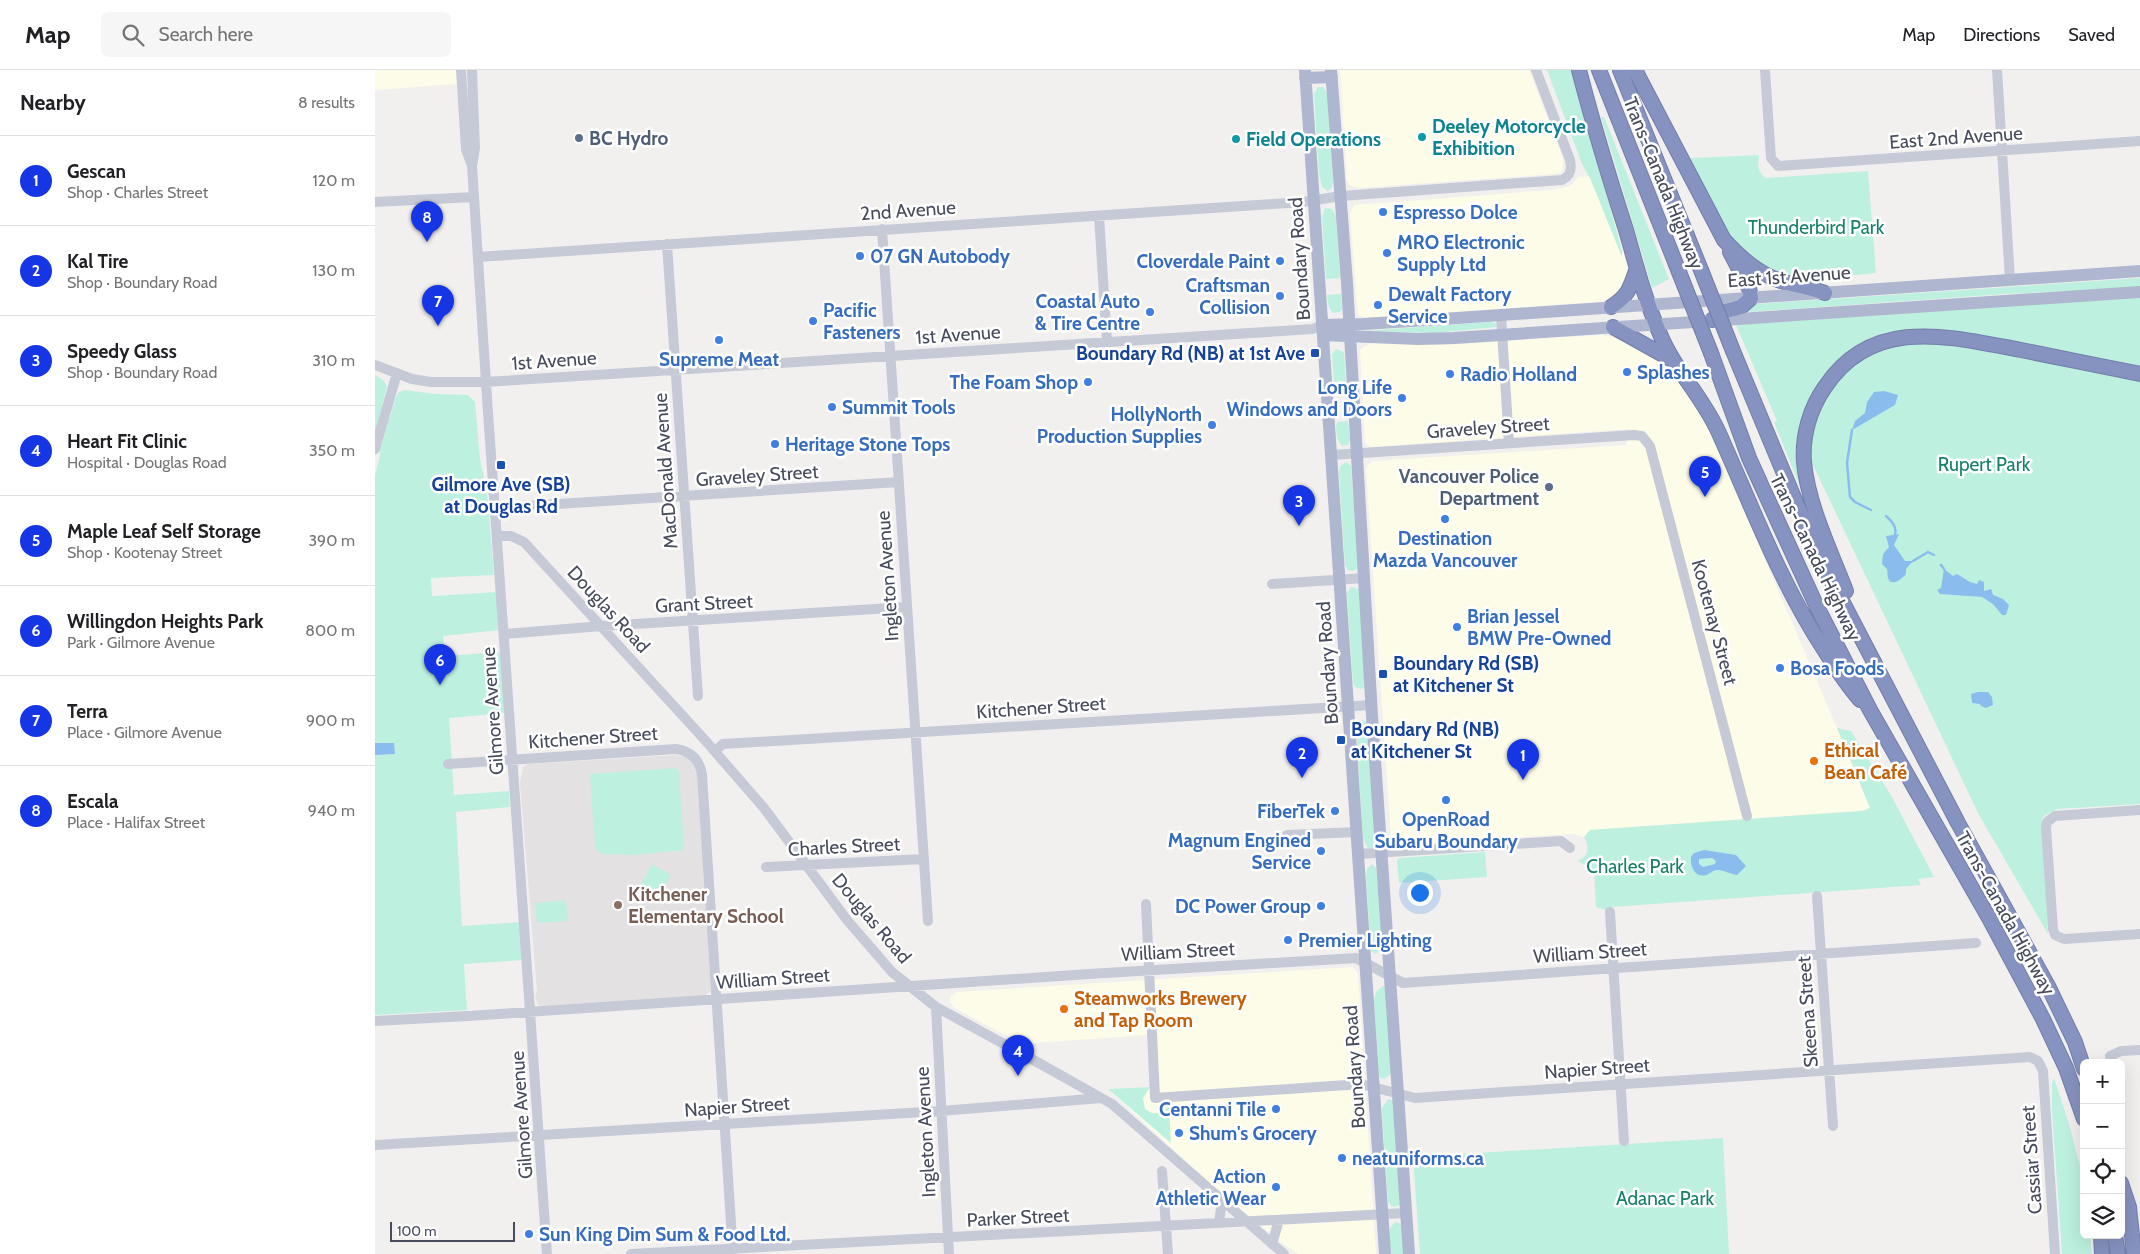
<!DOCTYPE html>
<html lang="en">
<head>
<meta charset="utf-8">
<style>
  body { margin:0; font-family:Cabin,sans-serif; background:#f6f6f6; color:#202124 }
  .controls { position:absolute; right:15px; bottom:15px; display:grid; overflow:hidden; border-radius:8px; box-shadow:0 5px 20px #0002 }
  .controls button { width:45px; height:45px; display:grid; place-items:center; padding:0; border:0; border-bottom:1px solid #e0e0e0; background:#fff; color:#202124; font:25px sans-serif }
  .scale { position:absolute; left:15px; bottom:12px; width:125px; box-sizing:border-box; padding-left:5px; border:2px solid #474c5d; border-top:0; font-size:14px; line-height:18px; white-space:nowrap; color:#474c5d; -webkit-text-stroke:4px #fff; paint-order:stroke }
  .you { position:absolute; left:1044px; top:822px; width:18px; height:18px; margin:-12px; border:4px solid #fff; border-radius:50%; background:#1a73e8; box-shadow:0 0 0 8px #1a73e833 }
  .badge { display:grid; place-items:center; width:32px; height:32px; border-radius:50%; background:#1636e5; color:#fff; font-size:16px; font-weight:700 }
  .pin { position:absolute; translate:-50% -41px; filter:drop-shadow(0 1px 2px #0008) }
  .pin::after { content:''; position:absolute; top:26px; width:18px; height:15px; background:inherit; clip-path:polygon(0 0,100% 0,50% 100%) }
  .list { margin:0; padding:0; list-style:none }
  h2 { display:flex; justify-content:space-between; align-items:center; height:65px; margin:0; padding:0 20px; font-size:21px }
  h2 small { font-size:16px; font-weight:400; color:#757577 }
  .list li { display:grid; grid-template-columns:32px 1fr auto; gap:15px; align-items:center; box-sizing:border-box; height:90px; padding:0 20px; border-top:1px solid #e0e0e0 }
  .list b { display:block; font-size:19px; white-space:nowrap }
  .list p { margin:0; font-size:16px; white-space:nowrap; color:#757577 }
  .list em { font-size:16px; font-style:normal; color:#757577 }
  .icon { flex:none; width:28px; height:28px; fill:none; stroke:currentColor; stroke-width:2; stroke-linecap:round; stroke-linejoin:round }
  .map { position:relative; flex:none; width:1765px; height:1184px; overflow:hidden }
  header { display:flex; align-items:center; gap:30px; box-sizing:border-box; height:70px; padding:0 25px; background:#fff; border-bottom:1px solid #e0e0e0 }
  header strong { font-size:24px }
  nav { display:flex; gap:28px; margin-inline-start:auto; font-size:18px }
  .search { width:350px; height:45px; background:#f6f6f6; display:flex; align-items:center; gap:12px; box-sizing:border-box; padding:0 18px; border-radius:8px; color:#757577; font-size:19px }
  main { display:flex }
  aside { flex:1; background:#fff }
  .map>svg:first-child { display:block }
  .commercial { fill:#fcfce9 }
  .education { fill:#e3e1e1 }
  .green { fill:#bdf0df }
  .water { fill:#8abded; fill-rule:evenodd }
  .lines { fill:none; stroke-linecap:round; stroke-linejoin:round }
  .stream { stroke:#8abded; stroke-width:2.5 }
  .highway-casing { stroke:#727dab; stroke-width:16 }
  .minor { stroke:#c6cad7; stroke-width:10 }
  .major { stroke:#afb6cf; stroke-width:12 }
  .highway { stroke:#8692bf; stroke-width:14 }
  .highway-bridge-casing { stroke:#727dab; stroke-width:16; stroke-linecap:butt }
  .highway-bridge { stroke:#8692bf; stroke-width:14 }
  .culture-dot { fill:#0f9aa8; stroke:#fff; stroke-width:2 }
  .service-dot { fill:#5c6f8a; stroke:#fff; stroke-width:2 }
  .shop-dot { fill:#3f7fe0; stroke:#fff; stroke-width:2 }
  .transit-dot { fill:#1a4fb4; stroke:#fff; stroke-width:2 }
  .food-dot { fill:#e8710a; stroke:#fff; stroke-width:2 }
  .education-dot { fill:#8d6e63; stroke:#fff; stroke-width:2 }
  .labels { text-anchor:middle; stroke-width:5; stroke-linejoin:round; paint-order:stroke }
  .culture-label { font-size:19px; font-weight:bold; fill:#0d838f; stroke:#fff; text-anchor:start }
  .street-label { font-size:19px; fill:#474c5d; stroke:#fff }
  .service-label { font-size:19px; font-weight:bold; fill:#4e5e75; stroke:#fff; text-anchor:start }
  .shop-label { font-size:19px; font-weight:bold; fill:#366cbe; stroke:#fff; text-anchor:start }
  .park-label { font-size:19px; fill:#168169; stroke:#fff }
  .transit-label { font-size:19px; font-weight:bold; fill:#164399; stroke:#fff; text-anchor:start }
  .food-label { font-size:19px; font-weight:bold; fill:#c56008; stroke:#fff; text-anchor:start }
  .education-label { font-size:19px; font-weight:bold; fill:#785e54; stroke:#fff; text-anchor:start }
</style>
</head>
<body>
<header>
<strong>Map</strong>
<div class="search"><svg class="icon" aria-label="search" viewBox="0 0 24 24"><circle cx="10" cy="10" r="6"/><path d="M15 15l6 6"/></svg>Search here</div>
<nav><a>Map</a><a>Directions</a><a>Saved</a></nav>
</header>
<main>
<aside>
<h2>Nearby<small>8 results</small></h2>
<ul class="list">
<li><span class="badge">1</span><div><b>Gescan</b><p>Shop · Charles Street</p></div><em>120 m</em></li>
<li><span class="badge">2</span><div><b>Kal Tire</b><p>Shop · Boundary Road</p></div><em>130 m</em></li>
<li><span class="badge">3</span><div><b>Speedy Glass</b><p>Shop · Boundary Road</p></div><em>310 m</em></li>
<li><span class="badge">4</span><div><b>Heart Fit Clinic</b><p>Hospital · Douglas Road</p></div><em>350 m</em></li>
<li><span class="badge">5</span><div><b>Maple Leaf Self Storage</b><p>Shop · Kootenay Street</p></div><em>390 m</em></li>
<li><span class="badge">6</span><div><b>Willingdon Heights Park</b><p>Park · Gilmore Avenue</p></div><em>800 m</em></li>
<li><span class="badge">7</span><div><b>Terra</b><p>Place · Gilmore Avenue</p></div><em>900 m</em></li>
<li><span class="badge">8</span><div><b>Escala</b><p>Place · Halifax Street</p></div><em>940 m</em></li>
</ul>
</aside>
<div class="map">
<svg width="1765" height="1184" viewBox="0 0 1765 1184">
  <rect width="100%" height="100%" fill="#f2f0ef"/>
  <path class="commercial" d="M0,0H83L82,14L0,20Z
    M965,0H1154L1188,88V99L1185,103L1180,104L983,118L976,116L972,111Z
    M1228,105L1254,204L1253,211L1241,228L1223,232L990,248L983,245L975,143L979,135L1177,120L1195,116L1204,107Z
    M1226,265L1259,272L1281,285L1325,337L1497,740L1216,760L1209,767L1197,764L1020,775L1016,768L1006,621L991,399L993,394L998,391L1251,375L1255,359L995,377L990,372L985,281L987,278L997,273L1068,275Z
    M977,897L981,900L983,904L1001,1184H923L903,1170L833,1112L733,1019L775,1017L772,965L646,974L578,937L575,931V927L582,922Z"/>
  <path class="education" d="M301,685L312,687L320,695L322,703L336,921L330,925L168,936L163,935L160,927L162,921L145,713L148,697L153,694Z"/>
  <path class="green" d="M1172,0H1197L1247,180V187L1215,108L1207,94Z
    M943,17H948L952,23L958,111L957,118L953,121L947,117L944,104L939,24Z
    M1226,47H1229L1294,209L1277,218Z
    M1384,85C1383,95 1382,102 1391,108L1493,101L1501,203C1473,205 1443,211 1416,206C1357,195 1338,137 1314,90L1316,88Z
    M950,138L957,139L961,146L965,208L951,209L947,147Z
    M1765,208V218L1630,224L1373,242L1380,234Z
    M966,224L967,239L965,242L958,243L954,237L952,225Z
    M1765,227V734L1682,739L1670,745L1667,749L1673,864L1604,745L1439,397L1422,384L1425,414H1424L1399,352L1402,351L1361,255Z
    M1114,252L1121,253L1122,257L1058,263L989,261Z
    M961,279L969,282L971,314L959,315L957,284Z
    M0,305L8,310L12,316L0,363Z
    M30,320L60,324L93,325L100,332L105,389L112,422L119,505L56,508L57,526L122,522L125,560L68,566L70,586L126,582L131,643L74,648L79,725L134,721L135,737L81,742L87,856L146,852L149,890L89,894L92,940L0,945V405L5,386V380L21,327L24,322Z
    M973,351L975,370L973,375L967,376L962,369L961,355L963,352Z
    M971,392L976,396L983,499L977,501L973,500L970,495L964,402L965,396Z
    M976,517L984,519L990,617L986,619L980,617L978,613L972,523Z
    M987,650L994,653L1001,775L995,779L992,777L988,768L981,656L983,652Z
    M1462,658L1476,661L1517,727L1559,807L1543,809L1546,815L1237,837L1230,840L1221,837L1219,800L1203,791C1214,786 1215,777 1209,767L1215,760L1487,741L1495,738Z
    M300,698L304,702L309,780L259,785L226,784L220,778L215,704Z
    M1110,782L1112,807L1024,813L1022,790L1025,788Z
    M277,794L296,805L285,825L266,814Z
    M997,794L1001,798L1009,867L1006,877L1001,884L996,881L991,807L992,799Z
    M191,830L193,851L162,853L160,833Z
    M1008,916L1011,917L1016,1004L1009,1009L1005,1008L1004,1004L999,930L1001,922Z
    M1679,1008L1694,1054L1709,1111V1165H1715L1717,1184H1687L1677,1040V1013Z
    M775,1017L768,1028L770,1039L777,1043H788L794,1035L796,1073L733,1019Z
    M1013,1029L1019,1031L1025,1135L1019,1137L1015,1135L1013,1131L1007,1042V1038Z
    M1348,1068L1354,1184H1045L1038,1087Z
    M1022,1152C1033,1156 1030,1174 1031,1184H1016C1015,1174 1010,1156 1022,1152Z"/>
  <path class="water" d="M1509,321L1523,325L1520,335L1477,360L1480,351L1490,343L1492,332L1499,322Z
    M1524,464L1519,475L1530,491H1538L1531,499V504C1528,508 1516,518 1513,508C1512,505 1513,502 1512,499L1507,494L1508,484L1514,477L1511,466Z
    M1569,499L1578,506L1582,504L1595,512L1602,514L1604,510L1609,512V521L1616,519L1618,525L1628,529L1634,535L1631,545H1627L1618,534L1607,527L1565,524L1562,520L1566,518Z
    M1603,622H1613L1617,627L1618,635L1611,638L1606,636L1605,634L1597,633L1596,624Z
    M19,673L20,684L0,685V673Z
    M1329,780L1361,785L1371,796L1362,805C1355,804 1349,800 1342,800C1338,800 1335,804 1331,805C1320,808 1315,797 1316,787L1319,783ZM1337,788L1341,791L1340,794L1328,797L1324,794V789Z"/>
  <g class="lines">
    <path class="stream" d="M1477,360L1472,393L1475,427L1480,432L1496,440
      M1511,446C1517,451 1522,457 1520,464
      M1538,491L1553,482L1559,485
      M1566,495L1569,499"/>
    <g class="highway-casing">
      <path id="highway" d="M1204,0C1218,54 1234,107 1251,160C1261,195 1270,230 1285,264C1299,299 1327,326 1343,361C1376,434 1404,510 1448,578C1460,597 1471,614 1485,630
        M1224,0L1304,202
        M1245,0L1326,200
        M1260,0L1349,170C1366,188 1384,205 1409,212C1423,216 1436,218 1450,223
        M1236,237C1254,225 1255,218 1262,198
        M1337,250L1351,241L1366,237L1376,228L1374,218L1355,182
        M1238,257L1299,291
        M1358,281L1442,483L1583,753L1673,916L1700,972L1709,999
        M1336,283L1374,388L1442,537L1495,640L1614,848L1668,949L1691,998L1709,1049
        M1471,521C1456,482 1433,435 1429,392C1427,366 1435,338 1450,317C1498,245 1575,267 1646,280C1686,288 1725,296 1765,304
        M1746,1113L1754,1137L1759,1184
        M1726,1165L1727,1184
        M1740,1165L1743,1184"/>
    </g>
    <path class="minor" d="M86,0L91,79L97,96
      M97,0L100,78L97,96L112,328L172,1184
      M1390,0L1396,88L1403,96L1765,71
      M1622,0L1635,210
      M0,132L99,127
      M724,146L732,272
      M507,159L553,851
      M292,174L323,626
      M103,187L928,132L966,126L1187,110C1196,106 1197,99 1195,90L1161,0
      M1126,245L1134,373
      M0,295L37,309L56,312H110L938,259L947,255
      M0,379L22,303
      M957,385L1259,365L1267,366L1275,376L1372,746
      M152,436L524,412
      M122,466H136L149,472L329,669L389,738L472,850L517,902L561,937L662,992L737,1034L909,1184
      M897,514L990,508
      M129,564L227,556L532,537
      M340,681L348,674L997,635
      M73,694L301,679C316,681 325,690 327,705L358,1184
      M1765,740L1680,746L1672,752L1671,758L1678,859L1680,865L1689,869L1765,864
      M912,765L982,762
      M984,784L1186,771L1195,778
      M391,797L549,789
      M1442,826L1458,1056
      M771,834L780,1028L986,1014L1040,1028L1655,987L1663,991L1668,1001L1680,1184
      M1235,842L1249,1071
      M561,937L574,1184
      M0,951L93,946L714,904L981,888L1028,913L1601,873
      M1735,986L1746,981L1765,980
      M0,1075L566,1041L726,1028
      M787,1101L793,1184
      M844,1153L847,1130
      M897,1174L904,1150
      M256,1184L1031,1143"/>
    <path class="major" d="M930,0L1010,1184
      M956,0L972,213L997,646L1034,1184
      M930,8L957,7
      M947,255L988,254L1068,249L1765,201
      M948,265L1043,269L1079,268L1765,222"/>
    <use href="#highway" class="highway"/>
    <g class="highway-bridge-casing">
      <path id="highway-bridge" d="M1326,200L1358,281
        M1304,202L1336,283"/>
    </g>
    <use href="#highway-bridge" class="highway-bridge"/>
  </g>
  <g class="culture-dot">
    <circle cx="1047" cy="67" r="5"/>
    <circle cx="861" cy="69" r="5"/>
  </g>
  <g class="service-dot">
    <circle cx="204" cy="68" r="5"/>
    <circle cx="1174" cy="417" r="5"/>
  </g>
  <g class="shop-dot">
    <circle cx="1008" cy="142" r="5"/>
    <circle cx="1012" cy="183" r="5"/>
    <circle cx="485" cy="186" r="5"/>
    <circle cx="905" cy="191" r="5"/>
    <circle cx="905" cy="226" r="5"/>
    <circle cx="1003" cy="235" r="5"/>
    <circle cx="775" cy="242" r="5"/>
    <circle cx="438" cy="251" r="5"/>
    <circle cx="344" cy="270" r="5"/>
    <circle cx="1252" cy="302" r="5"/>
    <circle cx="1075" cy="304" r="5"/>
    <circle cx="713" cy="312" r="5"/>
    <circle cx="1027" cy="328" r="5"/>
    <circle cx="457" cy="337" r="5"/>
    <circle cx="837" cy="355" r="5"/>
    <circle cx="400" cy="374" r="5"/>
    <circle cx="1070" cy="449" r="5"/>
    <circle cx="1082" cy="557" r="5"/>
    <circle cx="1405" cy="598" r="5"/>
    <circle cx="1071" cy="730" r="5"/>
    <circle cx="960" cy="741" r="5"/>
    <circle cx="946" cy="781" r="5"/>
    <circle cx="946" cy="836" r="5"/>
    <circle cx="913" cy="870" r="5"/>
    <circle cx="901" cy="1039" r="5"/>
    <circle cx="804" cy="1063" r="5"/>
    <circle cx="967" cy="1088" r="5"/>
    <circle cx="901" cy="1117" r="5"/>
    <circle cx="154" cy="1164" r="5"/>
  </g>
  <g class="transit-dot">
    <rect x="935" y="278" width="10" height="10" rx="2.5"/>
    <rect x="121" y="390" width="10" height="10" rx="2.5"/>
    <rect x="1003" y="599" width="10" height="10" rx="2.5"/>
    <rect x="961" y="665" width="10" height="10" rx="2.5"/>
  </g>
  <g class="food-dot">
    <circle cx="1439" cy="691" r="5"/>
    <circle cx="689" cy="939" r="5"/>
  </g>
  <circle class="education-dot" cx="243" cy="835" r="5"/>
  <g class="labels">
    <g class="culture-label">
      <text x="1057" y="63">Deeley Motorcycle<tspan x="1057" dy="22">Exhibition</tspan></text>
      <text x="871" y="76">Field Operations</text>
    </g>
    <g class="street-label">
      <text transform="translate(1581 67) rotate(-4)" y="7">East 2nd Avenue</text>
      <text transform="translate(1289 113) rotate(68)" y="7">Trans-Canada Highway</text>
      <text transform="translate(533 140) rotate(-4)" y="7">2nd Avenue</text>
      <text transform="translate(924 189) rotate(-94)" y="7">Boundary Road</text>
      <text transform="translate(1414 206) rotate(-4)" y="7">East 1st Avenue</text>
      <text transform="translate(583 264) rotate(-4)" y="7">1st Avenue</text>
      <text transform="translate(179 290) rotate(-4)" y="7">1st Avenue</text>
      <text transform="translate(1113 357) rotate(-4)" y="7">Graveley Street</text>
      <text transform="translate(290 401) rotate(-94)" y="7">MacDonald Avenue</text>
      <text transform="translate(382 405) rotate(-4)" y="7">Graveley Street</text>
      <text transform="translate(1441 487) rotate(64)" y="7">Trans-Canada Highway</text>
      <text transform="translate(512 506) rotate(-94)" y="7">Ingleton Avenue</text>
      <text transform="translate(329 533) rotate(-3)" y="7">Grant Street</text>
      <text transform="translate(234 539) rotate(47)" y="7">Douglas Road</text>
      <text transform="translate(1340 552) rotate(75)" y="7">Kootenay Street</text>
      <text transform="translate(952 593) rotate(-94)" y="7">Boundary Road</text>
      <text transform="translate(666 637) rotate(-4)" y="7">Kitchener Street</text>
      <text transform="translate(117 641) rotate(-94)" y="7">Gilmore Avenue</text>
      <text transform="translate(218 667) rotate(-4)" y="7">Kitchener Street</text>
      <text transform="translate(469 776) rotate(-3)" y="7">Charles Street</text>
      <text transform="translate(1631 843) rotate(61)" y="7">Trans-Canada Highway</text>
      <text transform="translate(497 848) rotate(50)" y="7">Douglas Road</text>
      <text transform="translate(803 881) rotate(-3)" y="7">William Street</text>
      <text transform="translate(1215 882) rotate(-4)" y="7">William Street</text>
      <text transform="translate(398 908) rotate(-4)" y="7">William Street</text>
      <text transform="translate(1432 942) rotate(-94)" y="7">Skeena Street</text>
      <text transform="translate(979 997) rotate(-94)" y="7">Boundary Road</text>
      <text transform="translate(1222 998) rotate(-4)" y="7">Napier Street</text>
      <text transform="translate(362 1036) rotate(-4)" y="7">Napier Street</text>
      <text transform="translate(146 1045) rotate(-94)" y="7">Gilmore Avenue</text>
      <text transform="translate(550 1062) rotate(-93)" y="7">Ingleton Avenue</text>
      <text transform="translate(1656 1090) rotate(-94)" y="7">Cassiar Street</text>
      <text transform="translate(643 1147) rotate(-3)" y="7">Parker Street</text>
    </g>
    <g class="service-label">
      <text x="214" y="75">BC Hydro</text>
      <text x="1164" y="413" text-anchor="end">Vancouver Police<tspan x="1164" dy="22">Department</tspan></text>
    </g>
    <g class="shop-label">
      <text x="1018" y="149">Espresso Dolce</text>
      <text x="1022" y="179">MRO Electronic<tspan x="1022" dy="22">Supply Ltd</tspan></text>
      <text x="495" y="193">07 GN Autobody</text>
      <text x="895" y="198" text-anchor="end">Cloverdale Paint</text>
      <text x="895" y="222" text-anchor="end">Craftsman<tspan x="895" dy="22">Collision</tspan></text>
      <text x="1013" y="231">Dewalt Factory<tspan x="1013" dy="22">Service</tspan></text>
      <text x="765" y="238" text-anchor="end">Coastal Auto<tspan x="765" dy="22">&amp; Tire Centre</tspan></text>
      <text x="448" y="247">Pacific<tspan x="448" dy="22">Fasteners</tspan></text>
      <text x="344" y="296" text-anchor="middle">Supreme Meat</text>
      <text x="1262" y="309">Splashes</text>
      <text x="1085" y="311">Radio Holland</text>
      <text x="703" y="319" text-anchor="end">The Foam Shop</text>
      <text x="1017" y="324" text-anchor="end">Long Life<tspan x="1017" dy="22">Windows and Doors</tspan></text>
      <text x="467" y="344">Summit Tools</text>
      <text x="827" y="351" text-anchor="end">HollyNorth<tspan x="827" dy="22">Production Supplies</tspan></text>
      <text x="410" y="381">Heritage Stone Tops</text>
      <text x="1070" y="475" text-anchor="middle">Destination<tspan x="1070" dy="22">Mazda Vancouver</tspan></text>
      <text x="1092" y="553">Brian Jessel<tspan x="1092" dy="22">BMW Pre-Owned</tspan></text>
      <text x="1415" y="605">Bosa Foods</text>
      <text x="950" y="748" text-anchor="end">FiberTek</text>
      <text x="1071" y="756" text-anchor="middle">OpenRoad<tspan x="1071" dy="22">Subaru Boundary</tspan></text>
      <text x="936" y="777" text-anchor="end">Magnum Engined<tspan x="936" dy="22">Service</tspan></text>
      <text x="936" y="843" text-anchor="end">DC Power Group</text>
      <text x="923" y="877">Premier Lighting</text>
      <text x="891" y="1046" text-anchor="end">Centanni Tile</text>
      <text x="814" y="1070">Shum's Grocery</text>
      <text x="977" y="1095">neatuniforms.ca</text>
      <text x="891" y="1113" text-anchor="end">Action<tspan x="891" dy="22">Athletic Wear</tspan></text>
      <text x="164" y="1171">Sun King Dim Sum &amp; Food Ltd.</text>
    </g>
    <g class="park-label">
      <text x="1441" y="164">Thunderbird Park</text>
      <text x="1609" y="401">Rupert Park</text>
      <text x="1260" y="803">Charles Park</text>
      <text x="1290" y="1135">Adanac Park</text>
    </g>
    <g class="transit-label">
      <text x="930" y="290" text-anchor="end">Boundary Rd (NB) at 1st Ave</text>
      <text x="126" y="421" text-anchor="middle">Gilmore Ave (SB)<tspan x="126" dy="22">at Douglas Rd</tspan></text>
      <text x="1018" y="600">Boundary Rd (SB)<tspan x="1018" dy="22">at Kitchener St</tspan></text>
      <text x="976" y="666">Boundary Rd (NB)<tspan x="976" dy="22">at Kitchener St</tspan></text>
    </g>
    <g class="food-label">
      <text x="1449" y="687">Ethical<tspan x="1449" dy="22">Bean Café</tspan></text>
      <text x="699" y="935">Steamworks Brewery<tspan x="699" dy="22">and Tap Room</tspan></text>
    </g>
    <g class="education-label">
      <text x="253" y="831">Kitchener<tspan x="253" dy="22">Elementary School</tspan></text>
    </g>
  </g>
</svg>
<div class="controls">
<button>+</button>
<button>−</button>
<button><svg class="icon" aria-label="locate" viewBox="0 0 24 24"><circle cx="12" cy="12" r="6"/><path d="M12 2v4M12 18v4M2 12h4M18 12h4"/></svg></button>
<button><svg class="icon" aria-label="layers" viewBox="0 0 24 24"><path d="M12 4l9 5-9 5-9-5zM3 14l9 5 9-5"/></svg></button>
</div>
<div class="scale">100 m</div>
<div class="you"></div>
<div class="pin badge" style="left:1148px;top:710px">1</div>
<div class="pin badge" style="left:927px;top:708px">2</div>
<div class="pin badge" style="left:924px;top:456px">3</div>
<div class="pin badge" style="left:643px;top:1006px">4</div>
<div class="pin badge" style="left:1330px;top:427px">5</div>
<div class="pin badge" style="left:65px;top:615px">6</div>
<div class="pin badge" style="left:63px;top:256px">7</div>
<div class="pin badge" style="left:52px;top:172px">8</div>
</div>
</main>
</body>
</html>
